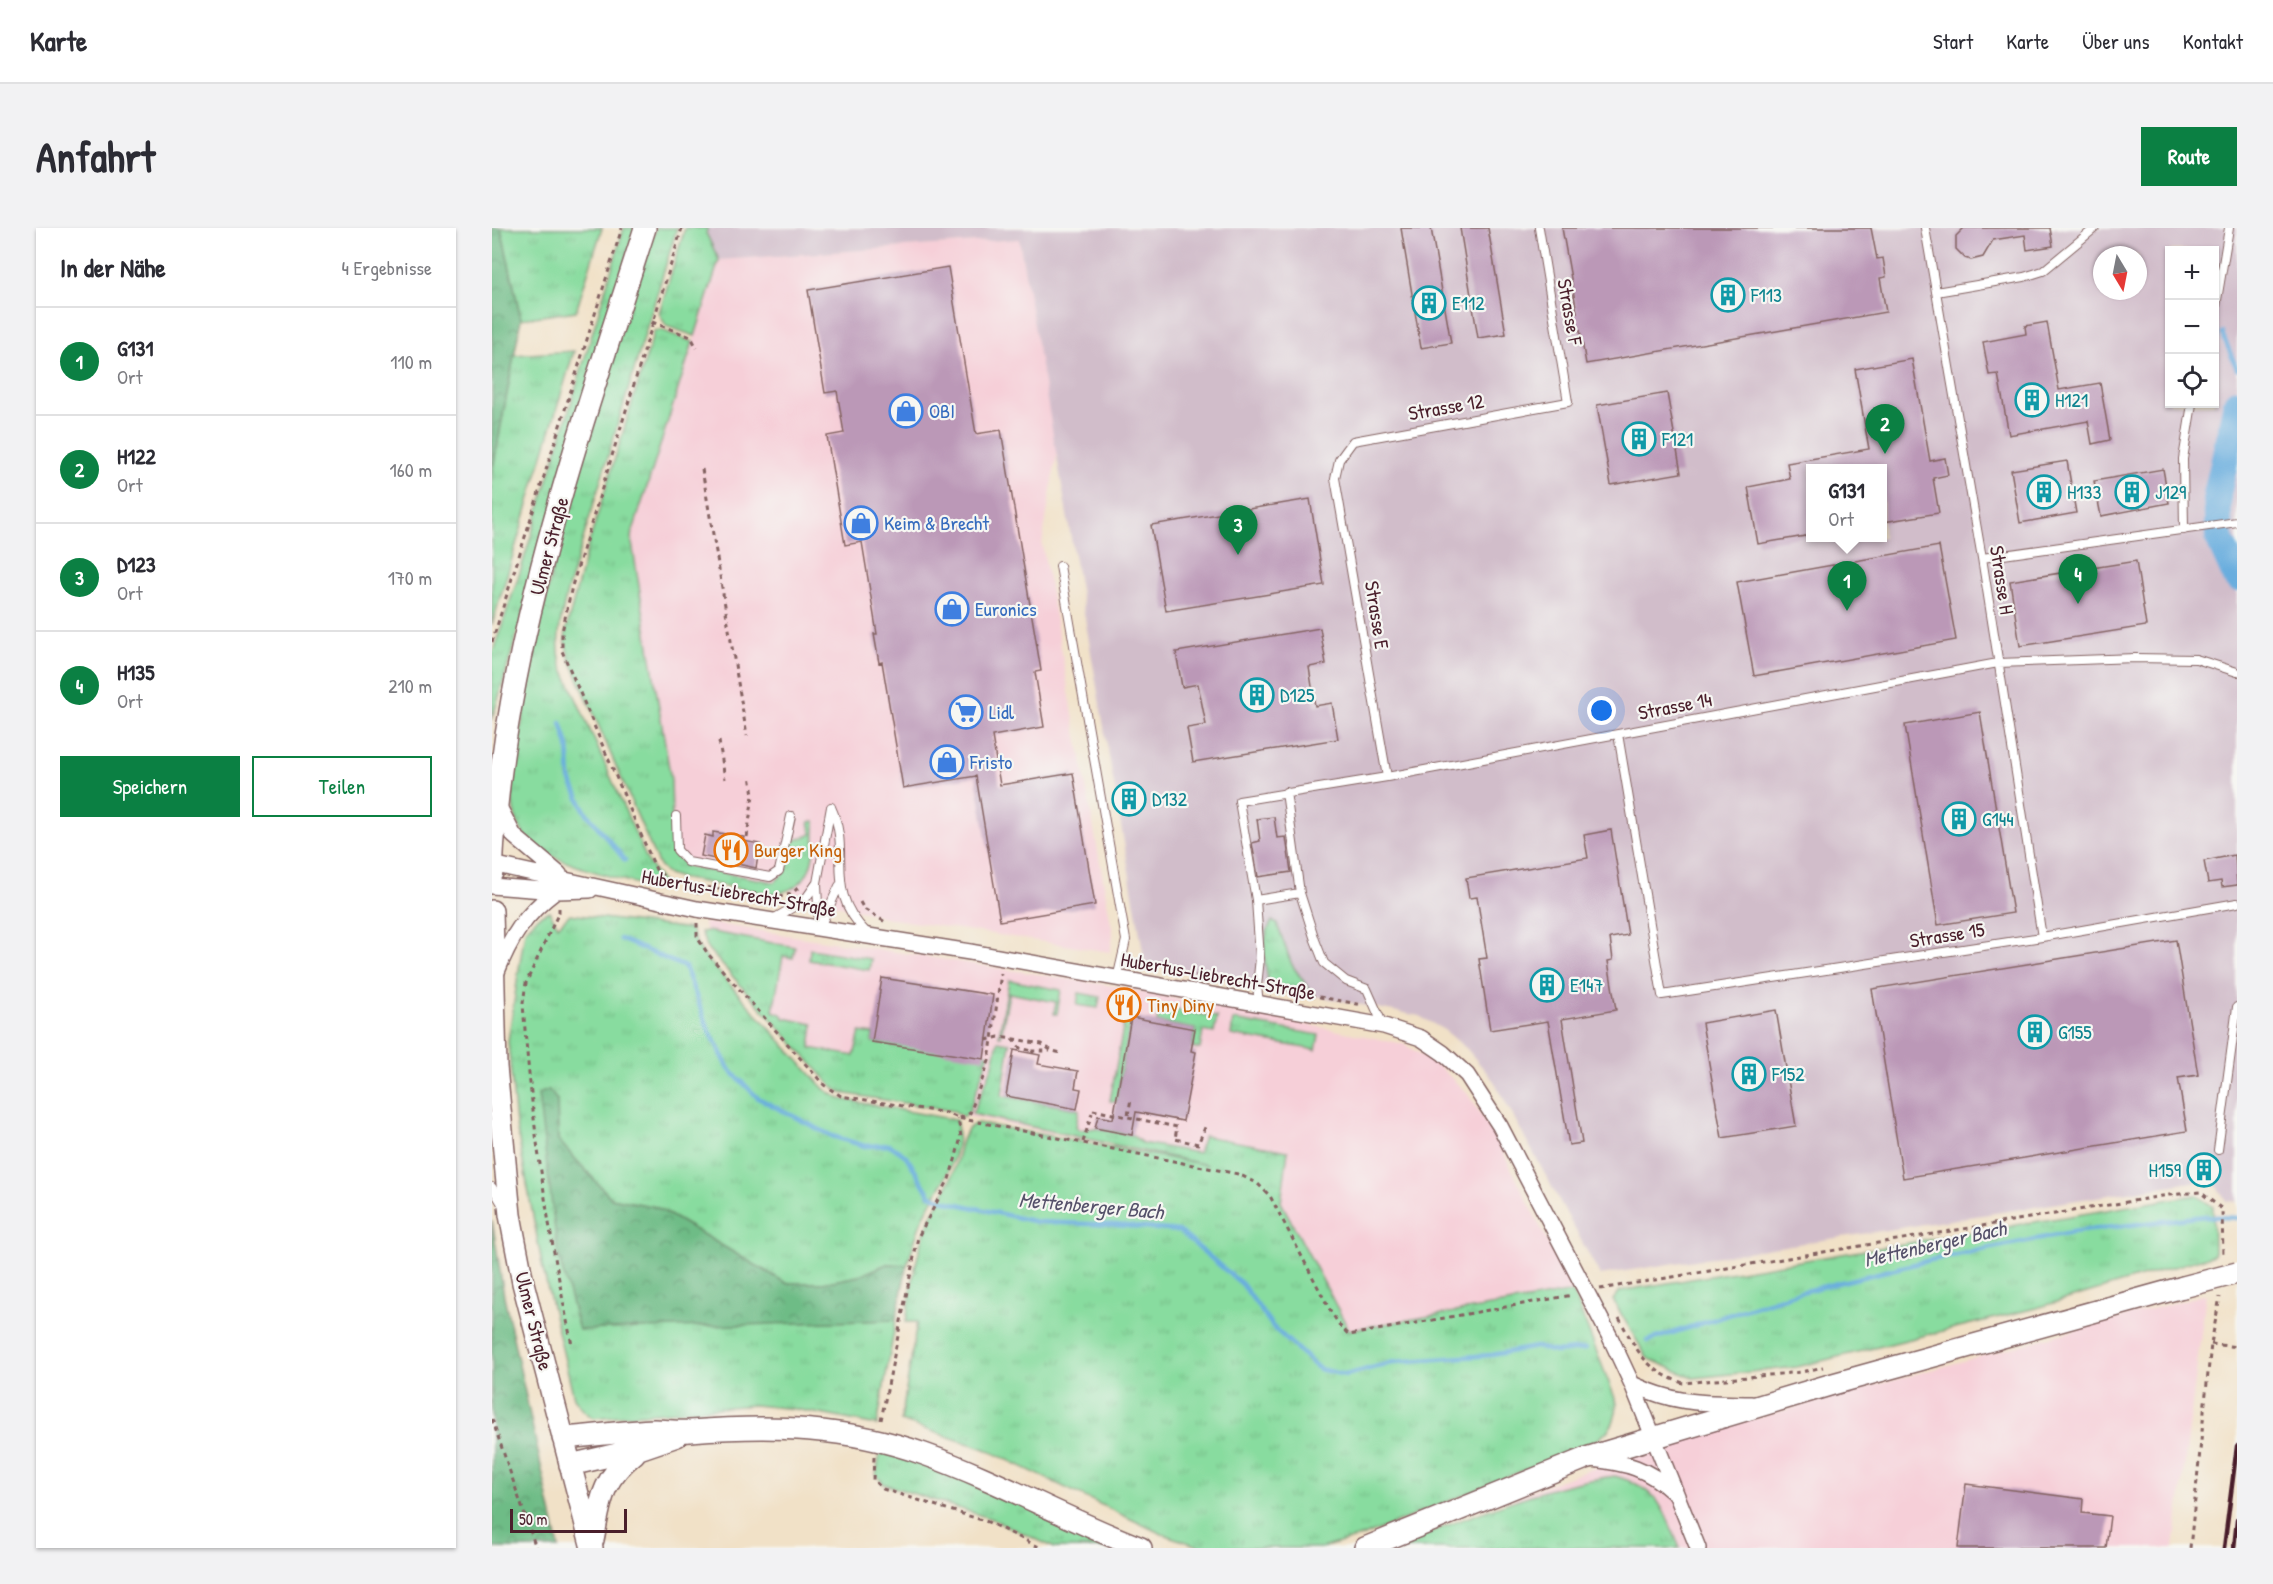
<!DOCTYPE html>
<html lang="de">
<head>
<meta charset="utf-8">
<style>
  body { margin:0; font-family:"Patrick Hand",sans-serif; background:#f2f2f3; color:#2b2b33 }
  .controls { position:absolute; right:18px; top:18px; display:grid; overflow:hidden; border-radius:0px; box-shadow:0 2px 4px #0004 }
  .controls button { width:54px; height:54px; display:grid; place-items:center; padding:0; border:0; border-bottom:2px solid #e1e1e2; background:#fff; color:#2b2b33; font:30px sans-serif }
  .compass { position:absolute; left:1601px; top:18px; width:54px; height:54px; border-radius:50%; background:#fff; box-shadow:0 2px 4px #0004; rotate:170deg }
  .scale { position:absolute; left:18px; bottom:15px; width:117px; box-sizing:border-box; padding-left:6px; border:3px solid #4a1f2b; border-top:0; font-size:16px; line-height:21px; white-space:nowrap; color:#4a1f2b; -webkit-text-stroke:4px #f6f6f2; paint-order:stroke }
  .you { position:absolute; left:1110px; top:483px; width:21px; height:21px; margin:-15px; border:4px solid #fff; border-radius:50%; background:#1a73e8; box-shadow:0 0 0 9px #1a73e833 }
  .badge { display:grid; place-items:center; width:39px; height:39px; border-radius:50%; background:#0b8043; color:#fff; font-size:20px; font-weight:700 }
  .pin { position:absolute; translate:-50% -50px; filter:drop-shadow(0 2px 3px #0008) }
  .pin::after { content:''; position:absolute; top:32px; width:21px; height:18px; background:inherit; clip-path:polygon(0 0,100% 0,50% 100%) }
  .popup { position:absolute; left:1314px; top:236px; width:81px; height:78px; box-sizing:border-box; display:grid; place-content:center; border-radius:0px; background:#fff; filter:drop-shadow(0 2px 4px #0005); font-size:20px; white-space:nowrap; color:#7c7c81 }
  .popup b { font-size:22px; color:#2b2b33 }
  .popup::after { content:''; position:absolute; left:50%; top:100%; margin-left:-12px; border:12px solid transparent; border-top-color:#fff }
  .list { margin:0; padding:0; list-style:none }
  h2 { display:flex; justify-content:space-between; align-items:center; height:78px; margin:0; padding:0 24px; font-size:26px }
  h2 small { font-size:20px; font-weight:400; color:#7c7c81 }
  .list li { display:grid; grid-template-columns:39px 1fr auto; gap:18px; align-items:center; box-sizing:border-box; height:108px; padding:0 24px; border-top:2px solid #e1e1e2 }
  .list b { display:block; font-size:22px; white-space:nowrap }
  .list p { margin:0; font-size:20px; white-space:nowrap; color:#7c7c81 }
  .list em { font-size:20px; font-style:normal; color:#7c7c81 }
  .actions { display:flex; gap:12px; padding:18px 24px }
  .actions a { flex:1; padding:14px 0; border:2px solid #0b8043; border-radius:0px; text-align:center; font-size:21px; color:#0b8043 }
  .actions .main { background:#0b8043; color:#fff }
  .icon { flex:none; width:33px; height:33px; fill:none; stroke:currentColor; stroke-width:2; stroke-linecap:round; stroke-linejoin:round }
  .map { position:relative; flex:none; width:1745px; height:1320px; overflow:hidden; border-radius:0px }
  header { display:flex; align-items:center; gap:36px; box-sizing:border-box; height:84px; padding:0 30px; background:#fff; border-bottom:2px solid #e1e1e2 }
  header strong { font-size:28px }
  nav { display:flex; gap:33px; margin-inline-start:auto; font-size:21px }
  .intro { display:flex; align-items:center; justify-content:space-between; box-sizing:border-box; height:144px; padding:0 36px }
  h1 { margin:0; font-size:42px }
  .button { padding:15px 27px; border-radius:0px; background:#0b8043; color:#fff; font-size:21px; font-weight:700 }
  main { display:flex; gap:36px; padding:0 36px }
  aside { flex:1; background:#fff; border-radius:0px; box-shadow:0 2px 4px #0004 }
  .map>svg:first-child { display:block }
  .built { fill:#f6cfd8 }
  .industrial { fill:#d1bdca; fill-rule:evenodd }
  .grass { fill:url(#grass-tufts); stroke:#697e65; stroke-width:1.5 }
  .forest { fill:url(#forest-crowns); stroke:#5c6e58; stroke-width:1.5 }
  .lines { fill:none; stroke-linecap:round; stroke-linejoin:round }
  .stream { stroke:#69adde; stroke-width:4.5 }
  .river { stroke:#69adde; stroke-width:28 }
  .building { fill:#bb98b7 }
  .service-casing { stroke:#846362; stroke-width:10 }
  .minor-casing { stroke:#846362; stroke-width:18 }
  .secondary-casing { stroke:#846362; stroke-width:24 }
  .path { stroke:#846362; stroke-width:3; stroke-dasharray:4.5 4.5; stroke-linecap:butt }
  .service { stroke:#fff; stroke-width:8 }
  .minor { stroke:#fff; stroke-width:15 }
  .secondary { stroke:#fff; stroke-width:21 }
  .rail { stroke:#4a1f2b; stroke-width:4.5 }
  .secondary-bridge-casing { stroke:#846362; stroke-width:24; stroke-linecap:butt }
  .secondary-bridge { stroke:#fff; stroke-width:21 }
  .labels { text-anchor:middle; stroke-width:4.5; stroke-linejoin:round; paint-order:stroke }
  .culture-label { font-size:20px; fill:#0d838f; stroke:#f6f6f2; text-anchor:start }
  .street-label { font-size:20px; fill:#4a1f2b; stroke:#f6f6f2 }
  .shop-label { font-size:20px; fill:#366cbe; stroke:#f6f6f2; text-anchor:start }
  .food-label { font-size:20px; fill:#c56008; stroke:#f6f6f2; text-anchor:start }
  .water-label { font-size:21px; font-style:italic; fill:#55516a; stroke:#f6f6f2 }
</style>
</head>
<body>
<header>
<strong>Karte</strong>
<nav><a>Start</a><a>Karte</a><a>Über uns</a><a>Kontakt</a></nav>
</header>
<div class="intro"><h1>Anfahrt</h1><a class="button">Route</a></div>
<main>
<aside>
<h2>In der Nähe<small>4 Ergebnisse</small></h2>
<ul class="list">
<li><span class="badge">1</span><div><b>G131</b><p>Ort</p></div><em>110 m</em></li>
<li><span class="badge">2</span><div><b>H122</b><p>Ort</p></div><em>160 m</em></li>
<li><span class="badge">3</span><div><b>D123</b><p>Ort</p></div><em>170 m</em></li>
<li><span class="badge">4</span><div><b>H135</b><p>Ort</p></div><em>210 m</em></li>
</ul>
<div class="actions"><a class="main">Speichern</a><a>Teilen</a></div>
</aside>
<div class="map">
<svg width="1745" height="1320" viewBox="0 0 1745 1320">
  <defs>
    <pattern id="grass-tufts" width="24" height="20" patternUnits="userSpaceOnUse" patternTransform="scale(1.5)"><rect width="24" height="20" fill="#88dc9f"/><path d="M3 7l-1-3M5 7V3M7 7l1-3M15 17l-1-3M17 17v-4M19 17l1-3" fill="none" stroke="#77bc89"/></pattern>
    <pattern id="forest-crowns" width="20" height="18" patternUnits="userSpaceOnUse" patternTransform="scale(1.5)"><rect width="20" height="18" fill="#6ebc86"/><path d="M2 6a3 3 0 1 1 6 0M12 15a3 3 0 1 1 6 0" fill="none" stroke="#5c986e"/></pattern>
  </defs>
  <rect width="100%" height="100%" fill="#f6f6f2"/>
  <filter id="ink" filterUnits="userSpaceOnUse"><feTurbulence type="fractalNoise" baseFrequency=".0167" numOctaves="2"/><feDisplacementMap in="SourceGraphic" scale="12" xChannelSelector="R" yChannelSelector="G"/><feConvolveMatrix kernelMatrix="1 2 1 2 8 2 1 2 1" color-interpolation-filters="sRGB"/></filter>
  <filter id="wash" filterUnits="userSpaceOnUse"><feTurbulence type="fractalNoise" baseFrequency=".008" numOctaves="4" result="noise"/><feDisplacementMap in="SourceGraphic" scale="24" xChannelSelector="R" yChannelSelector="G"/><feGaussianBlur stdDeviation="1.35" result="paint"/><feColorMatrix in="noise" values="0 0 0 0 0 0 0 0 0 0 0 0 0 0 0 0 0 1.4 0 .05"/><feComposite in="paint" operator="in"/></filter>
  <g filter="url(#wash)">
    <rect width="100%" height="100%" fill="#f1e1c7"/>
    <path class="built" d="M527,11L565,225L550,316L621,706L618,724L401,691L308,668L283,654L196,639L187,634L181,625L179,551L139,309L227,32Z
      M212,694L628,759L912,816L948,839L975,865L1003,908L1081,1064L857,1102L779,956L747,943L473,888L464,882L349,865L215,717Z
      M1714,1066L1682,1320H912L1044,1261L1170,1216Z"/>
    <path class="industrial" d="M216,0H1745V974L1735,973L1719,951L1108,1047L1002,853L975,821L952,802L927,788L653,735L527,11L227,32L214,5ZM1678,22H1722V176H1678ZM1610,27H1646V63H1610ZM1319,240H1391V310H1319Z"/>
    <path class="grass" d="M9,0H110L84,83L29,91Z
      M132,0H143L0,492V426L29,341Z
      M164,0H185L75,364C69,389 63,411 69,436L156,634L172,657L168,662C132,652 69,638 40,616C35,612 30,603 27,597C13,572 25,535 28,508C53,335 107,165 164,0Z
      M193,0H216L214,5L227,32L203,108L174,98L167,85Z
      M169,102L201,114L139,309L179,552L181,625L196,639L283,654L294,643L298,614L320,606L317,594L323,593C323,629 322,662 279,666L188,650L174,645L167,638L77,429L73,414L74,402L95,321L161,107L162,103Z
      M82,123L0,397V245L22,127Z
      M57,683L66,698L78,686L199,701L205,717L215,731L332,861L348,871L464,892C474,927 444,963 430,992C424,1007 420,1022 415,1037L395,1036L367,1048L331,1055H294L164,979L119,970L66,912L65,872L66,1026L404,1092L385,1197L303,1181L262,1177L101,1190L92,1183L82,1170L51,1041L24,897L16,813L33,702L47,688Z
      M780,693L785,696L800,737L819,764L777,756C772,733 768,714 780,693Z
      M215,703L303,719L301,730L291,728L281,783L291,787L292,790L321,796L318,820L362,828L368,804L381,806L380,814L497,826L477,884L471,889L462,883L349,865L338,856L215,720L209,704Z
      M318,721L379,731L377,742L317,732Z
      M517,752L569,762L565,786H562L564,774L517,765L509,808H507Z
      M587,765L608,769L606,780L585,777Z
      M624,771L642,774L624,874L618,873L633,789L621,786Z
      M667,779L725,789L722,805L711,803L708,821L700,820L703,801L665,794Z
      M741,792L827,807L824,822L739,807Z
      M506,813L518,815L510,868L585,881L587,882L584,899L587,902L603,900L640,907L650,915L706,925L712,908L796,923L789,974L857,1102L1081,1064L1125,1175C1124,1193 1120,1201 1105,1212L872,1308L829,1320H713L670,1306L493,1221L409,1193L425,1094H414C419,1063 423,1029 435,999C442,981 454,964 461,945C468,928 467,900 486,895L716,937L480,886L501,837Z
      M1704,967L1721,979L1722,1027L1548,1079L1305,1139L1201,1150L1155,1130L1121,1072L1128,1063Z
      M389,1220L432,1230L627,1320H563L500,1291L392,1256L384,1247Z
      M1123,1248C1169,1261 1170,1280 1188,1320H898C971,1292 1045,1258 1123,1248Z"/>
    <path class="forest" d="M0,0H9L29,91L0,245Z
      M57,862L65,872L66,912L119,970L164,979L294,1055H331L367,1048L395,1036L415,1037L404,1092L87,1102L66,1026L46,866Z
      M0,992L12,1068L67,1320H0Z"/>
    <g class="lines">
      <path class="stream" d="M1730,105L1745,141
        M69,495L76,518L78,551L93,583L133,632
        M128,711L193,739L216,800L237,841L266,870L340,908L373,918L398,917L414,928L438,967L457,974L545,994L624,997L687,1003L750,1056L781,1099L827,1141L854,1147L902,1134L1000,1127L1044,1119L1064,1124L1093,1121
        M1155,1113L1305,1065L1439,1032L1580,1004L1713,988L1745,990"/>
      <path class="river" d="M1745,175L1725,267L1727,310L1745,350"/>
    </g>
    <g id="blocks">
      <path class="building" d="M909,0H939L959,115L929,120Z
        M968,0H996L1014,106L986,110Z
        M1070,0H1379L1385,31L1391,30L1394,49L1388,50L1394,84L1094,136L1088,102L1082,103L1078,85L1085,84Z
        M1472,0H1558L1561,18L1535,22L1533,7L1501,12L1491,29L1479,32L1473,30L1464,21V8Z
        M456,39L484,206L509,202L549,443L543,444L552,499L500,508L508,557L581,545L603,677L508,693L484,548L411,560L390,434L387,435L382,406H385L370,314L353,317L335,208L352,205L345,163L333,165L316,62Z
        M1555,94L1567,162L1608,155L1618,212L1600,216L1596,193L1517,207L1506,146L1497,147L1491,114L1534,106L1533,98Z
        M1420,131L1438,233L1453,230L1456,247L1441,250L1447,285L1391,294V240H1319V307L1266,316L1256,259L1298,251L1295,235L1377,221L1363,141Z
        M1175,165L1189,245L1119,257L1105,177Z
        M1575,233L1584,285L1528,295L1519,242Z
        M1671,241L1677,275L1609,288L1602,253Z
        M818,271L832,357L674,383L659,297Z
        M1447,318L1464,412L1262,448L1245,354Z
        M1644,333L1654,398L1528,418L1518,353Z
        M828,400L834,436L817,439L823,478L840,475L846,511L701,534L695,500L714,497L706,456L690,459L684,424Z
        M1488,484L1521,685L1446,697L1413,497Z
        M782,589L785,610L794,609L799,644L766,649L760,615L768,613L765,591Z
        M1119,602L1136,707L1118,710L1121,732L1116,733L1124,782L1070,791L1090,915L1077,917L1056,793L998,802L987,731L995,730L985,669L977,670L974,650L1096,630L1092,607Z
        M221,604L252,609L251,613L268,616L264,640L209,628L213,607L221,609Z
        M1743,627L1745,657L1730,659L1729,653L1716,655L1712,633Z
        M1684,712L1706,847L1686,850L1695,903L1411,950L1380,761Z
        M390,750L501,767L492,831L380,814Z
        M1284,782L1304,898L1230,910L1210,795Z
        M639,789L703,801L699,823L704,824L691,893L644,884L640,907L603,900L606,888L621,891Z
        M522,822L548,827L546,836L586,843L583,860L589,861L585,881L514,868Z
        M1474,1256L1591,1271L1590,1285L1618,1288L1614,1320H1466Z"/>
    </g>
  </g>
  <g filter="url(#ink)">
    <use href="#blocks" fill-opacity="0" stroke="#846362" stroke-width="1.5"/>
    <g class="lines">
      <g class="service-casing">
        <path id="service" d="M1433,0L1490,330L1550,709
          M1444,64L1532,49L1551,43L1603,0
          M1722,90L1737,0
          M1692,302L1691,231L1700,176
          M1490,330L1745,294
          M568,338L634,712L625,751
          M1126,506L1170,767L1550,709L1745,675
          M895,549L843,250L847,232L861,213L1076,174L1047,0
          M794,564L808,665L823,712L832,735L854,753L875,761L891,797
          M339,579C361,626 330,661 375,705
          M184,588L185,622L196,634L278,649L287,643L299,588
          M764,672L808,665
          M281,691L312,673L324,656
          M327,701L325,655L339,579
          M327,701L347,658
          M767,775L765,758L768,730L764,672L747,573L895,549L1506,435L1643,430L1704,431L1745,444
          M1726,922L1745,779
          M0,959L10,976"/>
      </g>
      <g class="minor-casing">
        <path id="minor" d="M6,577L22,608L67,646
          M0,636L205,681L478,724L892,798L929,810L951,825L975,847L1008,898L1118,1109L1140,1156L1206,1320
          M0,658L64,663L98,662
          M4,746C18,710 33,686 64,663
          M1140,1156C1186,1177 1210,1175 1259,1176
          M1100,1231C1135,1235 1155,1240 1181,1264"/>
      </g>
      <g class="secondary-casing">
        <path id="secondary" d="M0,645C9,423 87,209 153,0
          M0,683L4,839L18,987L31,1055L100,1320
          M71,1210C101,1208 132,1203 162,1202C174,1202 186,1204 198,1203C280,1197 354,1198 432,1226C506,1252 575,1292 649,1320
          M78,1237L147,1221L185,1208
          M101,1312C109,1272 109,1252 143,1225
          M873,1320L1094,1230L1341,1156L1691,1059"/>
      </g>
      <path class="path" d="M190,0L80,358L70,404V423L165,644L178,652L206,658V667
        M160,94L199,109L205,120
        M210,241L255,508
        M0,414L130,0
        M227,513L233,551
        M255,609L261,567L258,547
        M206,658L287,669L299,666L306,660
        M368,674L372,681L395,695
        M67,680V684L34,755L31,775C39,891 56,1003 80,1117
        M205,695V709L216,726L332,857L349,868L455,885L466,890L746,946L765,955L778,968L839,1084L848,1098L857,1107L1081,1067
        M686,744L756,756
        M774,759L871,777
        M520,811L528,820L541,823
        M494,812L507,809L522,811L550,816L560,823L570,825
        M540,825L541,823H558
        M601,882L685,899L683,911L706,916L714,897
        M636,887L639,871
        M468,890L478,885L497,833L509,745
        M591,914L600,885
        M1108,1061L1677,967L1708,964L1730,981L1731,1029
        M1127,1090C1145,1123 1154,1143 1191,1155L1310,1144L1331,1139
        M1719,1116L1745,1119
        M0,1191L44,1320
        M389,1192L426,1009L457,951L463,932L469,909L466,890
        M382,1229L381,1252L391,1261L496,1294L549,1320
        M1698,1320L1719,1116L1728,1069"/>
      <use href="#service" class="service"/>
      <use href="#minor" class="minor"/>
      <use href="#secondary" class="secondary"/>
      <path class="rail" d="M1732,1320L1745,1218
        M1742,1320L1745,1292"/>
      <g class="secondary-bridge-casing">
        <path id="secondary-bridge" d="M1691,1059L1745,1045"/>
      </g>
      <use href="#secondary-bridge" class="secondary-bridge"/>
    </g>
  </g>
  <defs>
    <g id="building-ring" transform="scale(1.725)"><circle r="9.5" fill="#f6f6f2" stroke="#0f9aa8" stroke-width="1.5"/><path d="M-4-6H4V6H1V3H-1V6H-4ZM-2.5-4.3h1.7v1.8h-1.7ZM.8-4.3h1.7v1.8H.8ZM-2.5-1h1.7V.8h-1.7ZM.8-1h1.7V.8H.8Z" fill="#0f9aa8"/></g>
    <g id="shop-ring" transform="scale(1.725)"><circle r="9.5" fill="#f6f6f2" stroke="#3f7fe0" stroke-width="1.5"/><path d="M-5-2.5h2.3a2.7 3.5 0 0 1 5.4 0H5L5.5 6h-11ZM-1.5-2.5h3a1.5 2.3 0 0 0-3 0Z" fill="#3f7fe0"/></g>
    <g id="supermarket-ring" transform="scale(1.725)"><circle r="9.5" fill="#f6f6f2" stroke="#3f7fe0" stroke-width="1.5"/><path d="M-6-5.5h2.5l.6 2H6L4.5 2H-2.5L-4.4-4H-6ZM-1.5 3.2a1.3 1.3 0 1 0 .1 0ZM3 3.2a1.3 1.3 0 1 0 .1 0Z" fill="#3f7fe0"/></g>
    <g id="restaurant-ring" transform="scale(1.725)"><circle r="9.5" fill="#f6f6f2" stroke="#e8710a" stroke-width="1.5"/><path d="M-5-6h1v4h1v-4h1v4h1v-4h1v5L-1.5 .5V6h-2V.5L-5-1ZM5-6V6H3V1.5H1.5Q1.5-4 5-6Z" fill="#e8710a"/></g>
  </defs>
  <g fill-rule="evenodd">
    <use href="#building-ring" x="1236" y="67"/>
    <use href="#building-ring" x="937" y="75"/>
    <use href="#building-ring" x="1540" y="172"/>
    <use href="#shop-ring" x="414" y="183"/>
    <use href="#building-ring" x="1147" y="211"/>
    <use href="#building-ring" x="1552" y="264"/>
    <use href="#building-ring" x="1640" y="264"/>
    <use href="#shop-ring" x="369" y="295"/>
    <use href="#shop-ring" x="460" y="381"/>
    <use href="#building-ring" x="765" y="467"/>
    <use href="#supermarket-ring" x="474" y="484"/>
    <use href="#shop-ring" x="455" y="534"/>
    <use href="#building-ring" x="637" y="571"/>
    <use href="#building-ring" x="1467" y="591"/>
    <use href="#restaurant-ring" x="239" y="622"/>
    <use href="#building-ring" x="1055" y="757"/>
    <use href="#restaurant-ring" x="632" y="777"/>
    <use href="#building-ring" x="1543" y="804"/>
    <use href="#building-ring" x="1257" y="846"/>
    <use href="#building-ring" x="1712" y="942"/>
  </g>
  <g class="labels">
    <g class="culture-label">
      <text x="1259" y="74">F113</text>
      <text x="960" y="82">E112</text>
      <text x="1563" y="179">H121</text>
      <text x="1170" y="218">F121</text>
      <text x="1575" y="271">H133</text>
      <text x="1663" y="271">J129</text>
      <text x="788" y="474">D125</text>
      <text x="660" y="578">D132</text>
      <text x="1490" y="598">G144</text>
      <text x="1078" y="764">E147</text>
      <text x="1566" y="811">G155</text>
      <text x="1280" y="853">F152</text>
      <text x="1689" y="949" text-anchor="end">H159</text>
    </g>
    <g class="street-label">
      <text transform="translate(1078 84) rotate(80)" y="7">Strasse F</text>
      <text transform="translate(954 179) rotate(-10)" y="7">Strasse 12</text>
      <text transform="translate(57 318) rotate(-75)" y="7">Ulmer Straße</text>
      <text transform="translate(1510 352) rotate(81)" y="7">Strasse H</text>
      <text transform="translate(885 387) rotate(81)" y="7">Strasse E</text>
      <text transform="translate(1183 478) rotate(-11)" y="7">Strasse 14</text>
      <text transform="translate(247 665) rotate(10)" y="7">Hubertus-Liebrecht-Straße</text>
      <text transform="translate(1455 707) rotate(-9)" y="7">Strasse 15</text>
      <text transform="translate(726 748) rotate(10)" y="7">Hubertus-Liebrecht-Straße</text>
      <text transform="translate(42 1093) rotate(76)" y="7">Ulmer Straße</text>
    </g>
    <g class="shop-label">
      <text x="437" y="190">OBI</text>
      <text x="392" y="302">Keim &amp; Brecht</text>
      <text x="483" y="388">Euronics</text>
      <text x="497" y="491">Lidl</text>
      <text x="478" y="541">Fristo</text>
    </g>
    <g class="food-label">
      <text x="262" y="629">Burger King</text>
      <text x="655" y="784">Tiny Diny</text>
    </g>
    <g class="water-label">
      <text transform="translate(599 978) rotate(5)" y="7">Mettenberger Bach</text>
      <text transform="translate(1443 1016) rotate(-13)" y="7">Mettenberger Bach</text>
    </g>
  </g>
</svg>
<div class="controls">
<button>+</button>
<button>−</button>
<button><svg class="icon" aria-label="locate" viewBox="0 0 24 24"><circle cx="12" cy="12" r="6"/><path d="M12 2v4M12 18v4M2 12h4M18 12h4"/></svg></button>
</div>
<svg class="compass" viewBox="-18 -18 36 36"><path d="M0-13l5 13h-10z" fill="#e53935"/><path d="M0 13l5-13h-10z" fill="#7c7c81"/></svg>
<div class="scale">50 m</div>
<div class="you"></div>
<div class="pin badge" style="left:1355px;top:383px">1</div>
<div class="popup"><b>G131</b>Ort</div>
<div class="pin badge" style="left:1393px;top:226px">2</div>
<div class="pin badge" style="left:746px;top:327px">3</div>
<div class="pin badge" style="left:1586px;top:376px">4</div>
</div>
</main>
</body>
</html>
